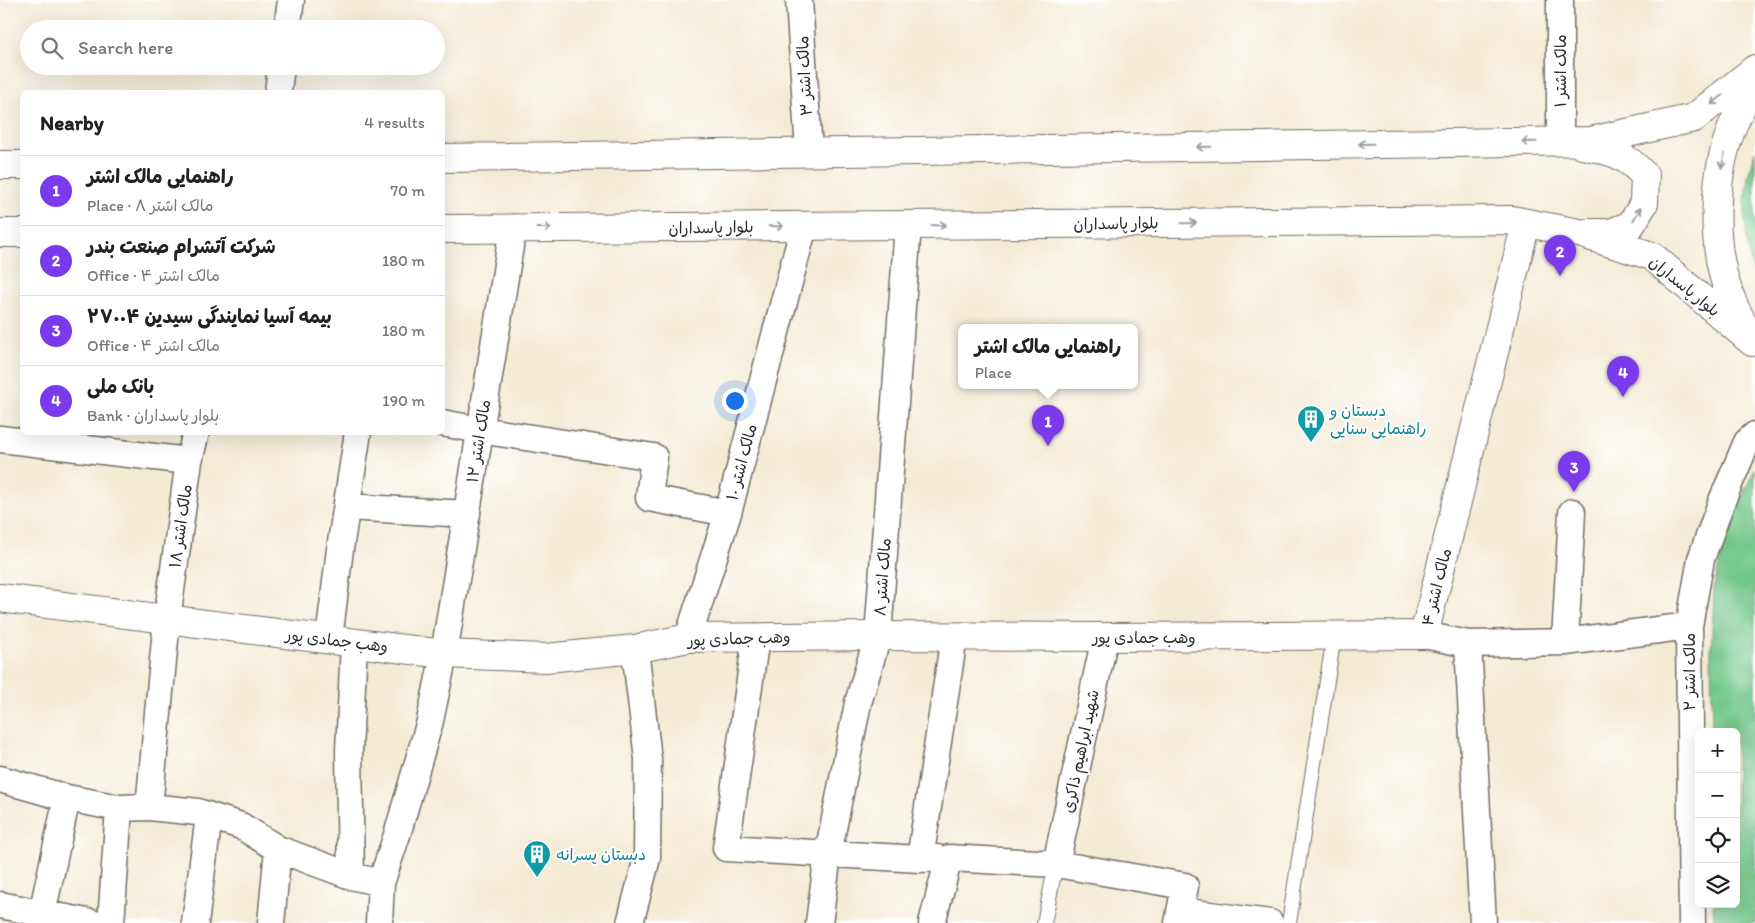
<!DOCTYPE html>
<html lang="en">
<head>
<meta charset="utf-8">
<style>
  body { margin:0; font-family:Itim,"Playpen Sans Arabic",sans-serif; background:#f2f2f2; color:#222 }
  .controls { position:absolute; right:15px; bottom:15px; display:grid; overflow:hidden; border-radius:8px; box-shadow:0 5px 20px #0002 }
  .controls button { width:45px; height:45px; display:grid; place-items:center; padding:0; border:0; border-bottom:1px solid #e0e0e0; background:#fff; color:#222; font:25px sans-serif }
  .you { position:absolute; left:734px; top:400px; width:18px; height:18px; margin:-12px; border:4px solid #fff; border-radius:50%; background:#1a73e8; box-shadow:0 0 0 8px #1a73e833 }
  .badge { display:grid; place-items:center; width:32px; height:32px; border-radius:50%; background:#7c3aed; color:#fff; font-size:16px; font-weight:700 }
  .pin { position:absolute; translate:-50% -41px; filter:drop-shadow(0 1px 2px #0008) }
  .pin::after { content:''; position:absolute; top:26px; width:18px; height:15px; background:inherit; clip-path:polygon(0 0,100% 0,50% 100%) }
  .popup { position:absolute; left:958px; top:324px; width:180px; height:65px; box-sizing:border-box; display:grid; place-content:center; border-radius:8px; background:#fff; filter:drop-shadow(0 1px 4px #0005); font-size:16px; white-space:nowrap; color:#767676 }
  .popup b { font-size:19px; color:#222 }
  .popup::after { content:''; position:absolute; left:50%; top:100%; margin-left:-10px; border:10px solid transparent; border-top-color:#fff }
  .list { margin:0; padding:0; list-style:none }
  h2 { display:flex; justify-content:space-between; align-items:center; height:65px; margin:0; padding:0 20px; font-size:21px }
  h2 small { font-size:16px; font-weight:400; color:#767676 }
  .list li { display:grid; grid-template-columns:32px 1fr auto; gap:15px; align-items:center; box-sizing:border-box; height:70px; padding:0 20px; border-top:1px solid #e0e0e0 }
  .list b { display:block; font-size:19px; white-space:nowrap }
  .list p { margin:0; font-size:16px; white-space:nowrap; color:#767676 }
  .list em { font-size:16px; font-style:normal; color:#767676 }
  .icon { flex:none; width:28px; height:28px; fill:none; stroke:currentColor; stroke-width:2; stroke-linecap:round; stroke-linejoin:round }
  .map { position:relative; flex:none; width:1755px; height:923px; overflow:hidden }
  .search { position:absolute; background:#fff; box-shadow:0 5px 20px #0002; left:20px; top:20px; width:425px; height:55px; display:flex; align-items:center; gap:12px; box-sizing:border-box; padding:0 18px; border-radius:28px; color:#767676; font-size:19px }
  .panel { position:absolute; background:#fff; box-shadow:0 5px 20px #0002; left:20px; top:90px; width:425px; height:345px; border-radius:8px }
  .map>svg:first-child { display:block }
  .green { fill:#73c78a; stroke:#4f795a }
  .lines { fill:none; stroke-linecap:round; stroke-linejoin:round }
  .lane-casing { stroke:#716e66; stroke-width:16 }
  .street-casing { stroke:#716e66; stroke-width:29 }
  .secondary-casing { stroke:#716e66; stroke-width:30 }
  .primary-casing { stroke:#716e66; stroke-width:30 }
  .lane { stroke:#fff; stroke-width:14 }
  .street { stroke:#fff; stroke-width:26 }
  .secondary { stroke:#fff; stroke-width:28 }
  .primary { stroke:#fff; stroke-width:28 }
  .oneway { stroke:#a0a0a0 }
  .labels { text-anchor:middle; stroke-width:4; stroke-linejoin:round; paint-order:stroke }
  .street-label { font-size:16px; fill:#2b2b2b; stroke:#fff }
  .culture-label { font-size:16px; fill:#0d838f; stroke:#fff; text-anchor:start }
</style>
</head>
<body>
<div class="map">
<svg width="1755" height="923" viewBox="0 0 1755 923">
  <rect width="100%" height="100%" fill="#fff"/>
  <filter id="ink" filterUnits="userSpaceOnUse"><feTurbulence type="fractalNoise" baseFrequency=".02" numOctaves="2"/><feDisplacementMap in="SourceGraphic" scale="10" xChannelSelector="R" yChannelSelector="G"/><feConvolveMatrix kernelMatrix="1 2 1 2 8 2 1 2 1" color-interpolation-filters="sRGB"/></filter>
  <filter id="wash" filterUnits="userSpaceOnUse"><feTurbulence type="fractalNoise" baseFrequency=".0096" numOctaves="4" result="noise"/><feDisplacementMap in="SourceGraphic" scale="20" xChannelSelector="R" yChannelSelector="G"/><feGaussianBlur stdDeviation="1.12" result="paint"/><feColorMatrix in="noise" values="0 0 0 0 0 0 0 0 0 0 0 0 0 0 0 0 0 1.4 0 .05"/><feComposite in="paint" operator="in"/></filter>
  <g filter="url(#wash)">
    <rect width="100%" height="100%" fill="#f4ebd5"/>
    <path class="green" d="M1755,151V279C1743,235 1740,195 1755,151Z
      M1755,469V923H1714L1713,904H1736V732H1712L1711,653L1714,586L1731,519Z"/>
  </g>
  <g filter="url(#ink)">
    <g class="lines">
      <g class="lane-casing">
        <path id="lane" d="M1044,923L1056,864
          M1289,923L1334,636"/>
      </g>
      <g class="street-casing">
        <path id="street" d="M799,0L809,152
          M1560,0V141
          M287,29L291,0
          M278,92L281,66
          M442,423L480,430L654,457L649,498L728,513
          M0,439L189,461
          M347,507L467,514
          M1424,635L1468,644L1483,923
          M756,637L726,848L920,859
          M688,638L728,513L804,226
          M329,639L340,549L358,432
          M1565,642L1689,626
          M1468,644L1565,642L1572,512
          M0,779L67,798L119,808L149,807L198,812L241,826L278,849L351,876L381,883
          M149,807L167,619L189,461L196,432
          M937,858L920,859L954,637
          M1056,864L1105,637
          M351,876L349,751L354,643
          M0,905L92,923
          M1180,911L1270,923
          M40,923L67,798
          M111,923L119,808
          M195,923L209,816
          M271,923L278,849
          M379,923L381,883L397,835L430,721L444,654L513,228
          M630,923L647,858L648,759L635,649
          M819,923L828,854L858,703L878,636L908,225
          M932,923L949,858L1056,864L1185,886L1178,923
          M1692,923L1689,626L1701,559L1721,503L1747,442L1755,435"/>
      </g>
      <g class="secondary-casing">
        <path id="secondary" d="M0,598L444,654L546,658L635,649L688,638L878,636L1105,637L1424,635L1526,223"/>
      </g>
      <g class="primary-casing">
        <path id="primary" d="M1582,145C1611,151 1624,153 1645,176L1644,203L1631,225L1610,233H1588
          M442,158L1591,141L1694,118L1755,69
          M0,165H22
          M442,229L1512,220L1579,233L1652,256L1752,342
          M0,233H22
          M1747,332C1742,322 1736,311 1732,301C1709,246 1712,167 1738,114C1743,104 1749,94 1755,84"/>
      </g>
      <use href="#lane" class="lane"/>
      <use href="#street" class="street"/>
      <use href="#secondary" class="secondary"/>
      <use href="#primary" class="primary"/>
    </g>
    <defs><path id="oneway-shaft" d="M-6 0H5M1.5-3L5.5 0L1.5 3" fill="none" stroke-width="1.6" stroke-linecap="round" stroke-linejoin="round" transform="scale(1.25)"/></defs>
    <g class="oneway">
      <use href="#oneway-shaft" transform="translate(1717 100) rotate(141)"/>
      <use href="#oneway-shaft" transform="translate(1529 142) rotate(179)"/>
      <use href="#oneway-shaft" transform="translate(1366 144) rotate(179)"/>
      <use href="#oneway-shaft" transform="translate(1204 147) rotate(179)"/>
      <use href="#oneway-shaft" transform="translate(1723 161) rotate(102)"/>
      <use href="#oneway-shaft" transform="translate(1637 214) rotate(-59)"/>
      <use href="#oneway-shaft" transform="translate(1189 223) rotate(-1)"/>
      <use href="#oneway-shaft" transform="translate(939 225) rotate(-1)"/>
      <use href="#oneway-shaft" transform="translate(776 226) rotate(-1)"/>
      <use href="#oneway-shaft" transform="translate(544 228)"/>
    </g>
  </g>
  <defs>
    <g id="building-pin" transform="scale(1.4375)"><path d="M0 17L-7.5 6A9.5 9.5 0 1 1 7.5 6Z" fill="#0f9aa8" stroke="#fff"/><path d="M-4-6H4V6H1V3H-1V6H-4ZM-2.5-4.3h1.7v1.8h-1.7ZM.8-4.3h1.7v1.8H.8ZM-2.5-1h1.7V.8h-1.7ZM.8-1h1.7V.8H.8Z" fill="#fff"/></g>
  </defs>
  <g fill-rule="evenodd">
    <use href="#building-pin" x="1311" y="419"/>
    <use href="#building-pin" x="537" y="854"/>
  </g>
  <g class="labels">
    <g class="street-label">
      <text transform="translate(1560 71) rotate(-90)" y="6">مالک اشتر ۱</text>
      <text transform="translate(804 76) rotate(-93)" y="6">مالک اشتر ۳</text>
      <text transform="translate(1116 223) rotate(-1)" y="6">بلوار پاسداران</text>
      <text transform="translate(711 227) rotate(-1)" y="6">بلوار پاسداران</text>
      <text transform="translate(1685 286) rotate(39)" y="6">بلوار پاسداران</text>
      <text transform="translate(478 441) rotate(-81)" y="6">مالک اشتر ۱۲</text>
      <text transform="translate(741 462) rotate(-75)" y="6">مالک اشتر ۱۰</text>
      <text transform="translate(180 526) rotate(-82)" y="6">مالک اشتر ۱۸</text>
      <text transform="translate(882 577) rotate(-86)" y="6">مالک اشتر ۸</text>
      <text transform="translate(1436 587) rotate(-76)" y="6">مالک اشتر ۴</text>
      <text x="1144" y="643">وهب جمادی پور</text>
      <text transform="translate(739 638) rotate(-2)" y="6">وهب جمادی پور</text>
      <text transform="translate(337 640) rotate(7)" y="6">وهب جمادی پور</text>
      <text transform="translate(1689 672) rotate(-90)" y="6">مالک اشتر ۲</text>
      <text transform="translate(1080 751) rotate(-78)" y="6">شهید ابراهیم ذاکری</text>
    </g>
    <g class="culture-label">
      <text x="1330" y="416">دبستان و<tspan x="1330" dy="18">راهنمایی سنایی</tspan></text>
      <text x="556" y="860">دبستان پسرانه</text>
    </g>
  </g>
</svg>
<div class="controls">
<button>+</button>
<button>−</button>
<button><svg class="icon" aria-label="locate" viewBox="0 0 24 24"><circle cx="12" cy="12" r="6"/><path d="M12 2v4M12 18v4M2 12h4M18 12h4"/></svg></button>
<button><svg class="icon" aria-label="layers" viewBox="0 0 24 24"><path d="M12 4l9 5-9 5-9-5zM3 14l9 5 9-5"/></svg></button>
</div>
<div class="you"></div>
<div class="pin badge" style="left:1048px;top:446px">1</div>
<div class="popup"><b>راهنمایی مالک اشتر</b>Place</div>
<div class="pin badge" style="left:1560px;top:276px">2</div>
<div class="pin badge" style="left:1574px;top:492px">3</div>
<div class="pin badge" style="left:1623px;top:397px">4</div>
<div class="search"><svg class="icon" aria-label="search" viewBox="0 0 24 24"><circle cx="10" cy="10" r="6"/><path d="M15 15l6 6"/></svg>Search here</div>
<section class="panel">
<h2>Nearby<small>4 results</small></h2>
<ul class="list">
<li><span class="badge">1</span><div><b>راهنمایی مالک اشتر</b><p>Place · مالک اشتر ۸</p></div><em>70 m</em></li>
<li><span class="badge">2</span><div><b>شرکت آتشرام صنعت بندر</b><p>Office · مالک اشتر ۴</p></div><em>180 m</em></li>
<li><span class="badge">3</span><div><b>بیمه آسیا نمایندگی سیدین ۲۷۰۰۴</b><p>Office · مالک اشتر ۴</p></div><em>180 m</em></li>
<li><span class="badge">4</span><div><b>بانک ملی</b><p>Bank · بلوار پاسداران</p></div><em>190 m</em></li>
</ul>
</section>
</div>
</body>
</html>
